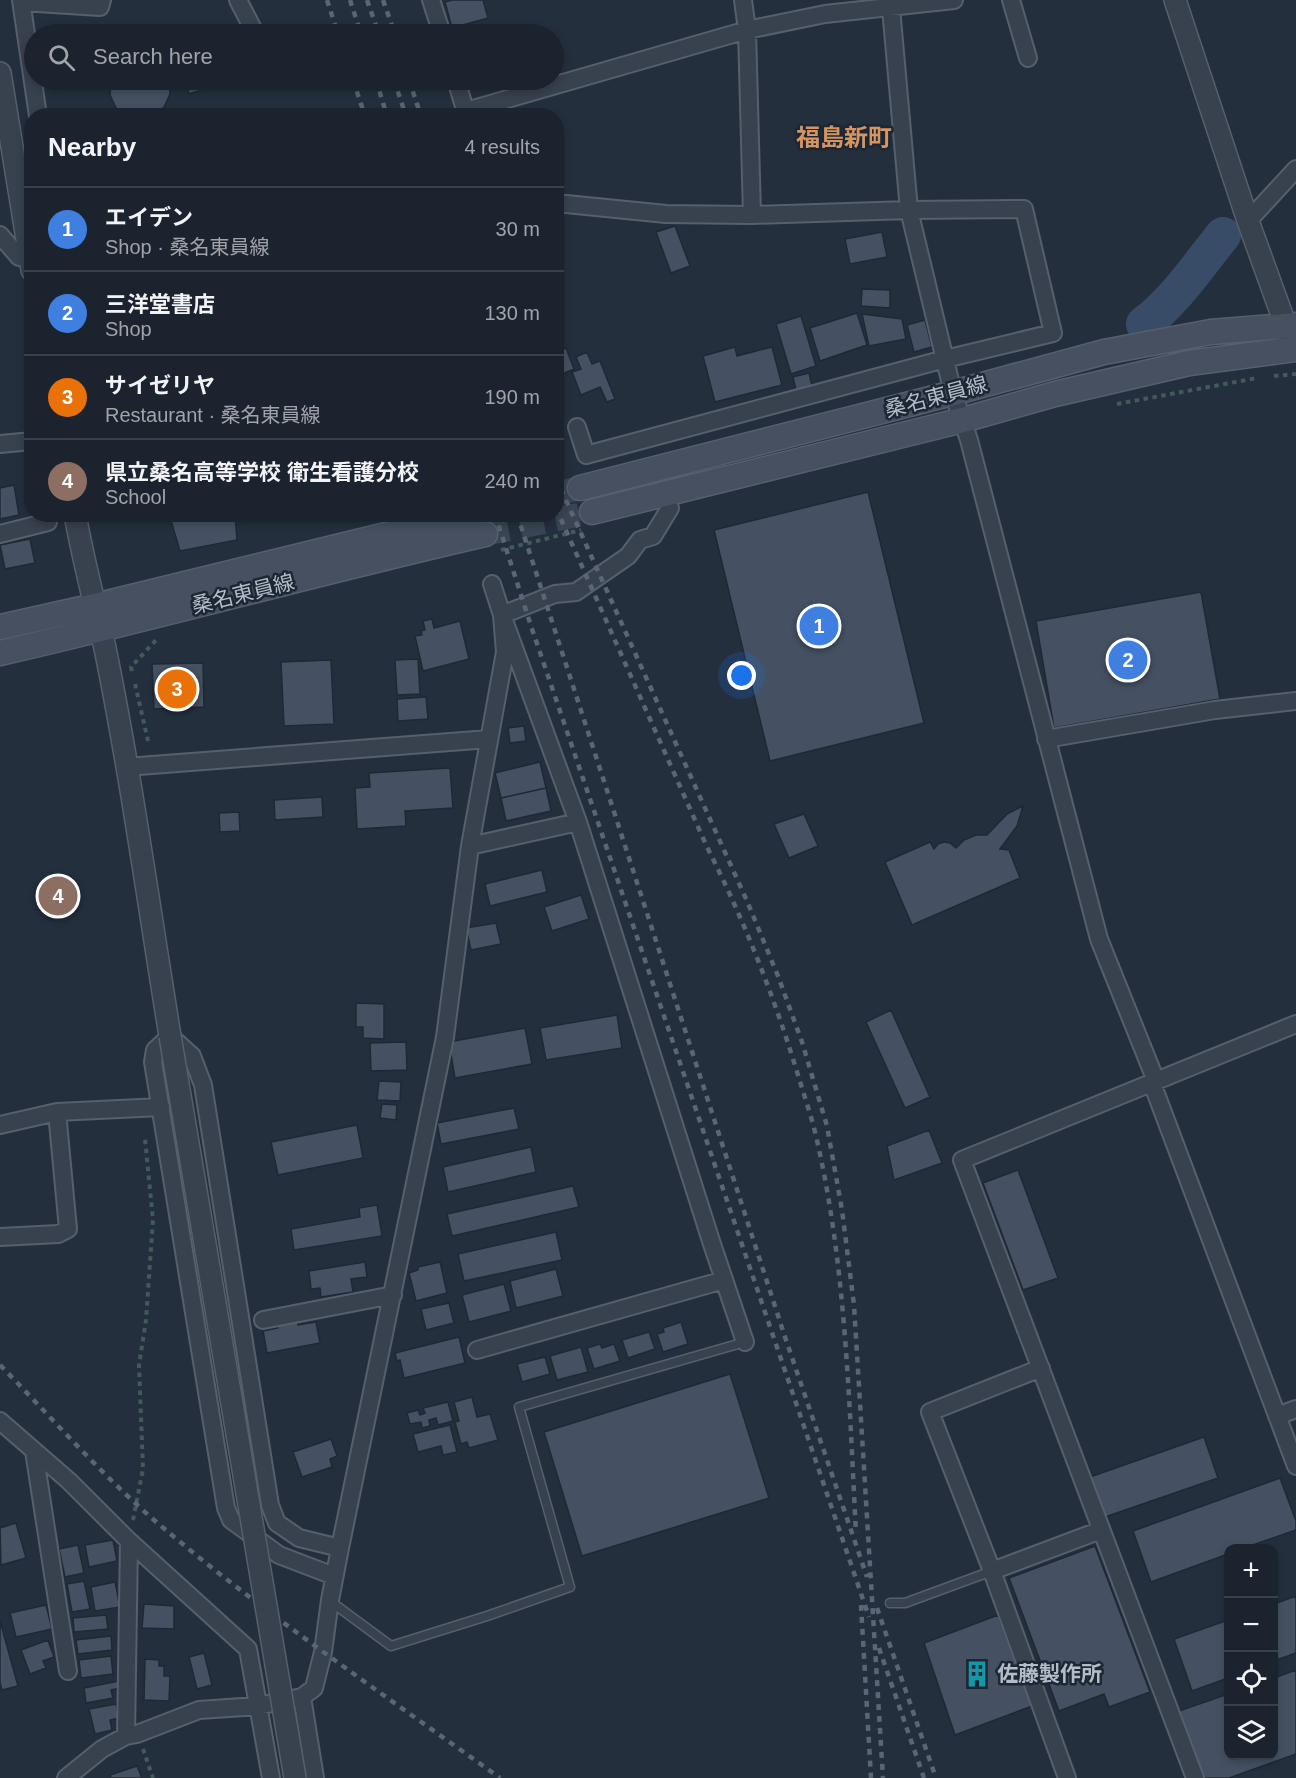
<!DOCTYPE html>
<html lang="en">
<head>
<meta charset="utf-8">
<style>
  body { margin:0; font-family:Arial,"Noto Sans JP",sans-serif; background:#242b36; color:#f1f3f6 }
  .controls { position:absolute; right:18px; bottom:18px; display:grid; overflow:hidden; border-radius:12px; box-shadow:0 3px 9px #0003 }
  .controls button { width:54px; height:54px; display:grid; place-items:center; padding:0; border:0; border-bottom:2px solid #39404a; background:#1b232e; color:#f1f3f6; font:30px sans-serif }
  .you { position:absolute; left:742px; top:676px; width:21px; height:21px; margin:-15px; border:4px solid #fff; border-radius:50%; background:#1a73e8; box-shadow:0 0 0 9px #1a73e833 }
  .badge { display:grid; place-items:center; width:39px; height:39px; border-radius:50%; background:#bca0f2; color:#fff; font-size:20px; font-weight:700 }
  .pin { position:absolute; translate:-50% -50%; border:3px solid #fff; box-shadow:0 2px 6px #0006 }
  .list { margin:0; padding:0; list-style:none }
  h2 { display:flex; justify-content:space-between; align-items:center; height:78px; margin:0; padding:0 24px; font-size:26px }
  h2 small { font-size:20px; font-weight:400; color:#a0a4aa }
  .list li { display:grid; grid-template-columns:39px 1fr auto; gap:18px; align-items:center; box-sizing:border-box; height:84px; padding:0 24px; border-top:2px solid #39404a }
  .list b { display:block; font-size:22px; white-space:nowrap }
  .list p { margin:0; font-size:20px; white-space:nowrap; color:#a0a4aa }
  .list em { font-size:20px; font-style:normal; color:#a0a4aa }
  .icon { flex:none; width:33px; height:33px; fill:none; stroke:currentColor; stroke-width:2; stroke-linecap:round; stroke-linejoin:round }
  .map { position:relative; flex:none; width:1296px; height:1778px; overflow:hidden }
  .search { position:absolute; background:#1b232e; box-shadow:0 3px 9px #0003; left:24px; top:24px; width:540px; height:66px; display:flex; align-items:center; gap:15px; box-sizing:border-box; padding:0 21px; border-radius:33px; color:#a0a4aa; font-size:22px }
  .panel { position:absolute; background:#1b232e; box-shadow:0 3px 9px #0003; left:24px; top:108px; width:540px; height:414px; border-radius:24px }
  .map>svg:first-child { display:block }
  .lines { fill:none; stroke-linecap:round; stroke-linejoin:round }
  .river { stroke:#394c67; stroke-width:36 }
  .building { fill:#455162; stroke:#1f2835; stroke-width:1.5 }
  .secondary-tunnel { stroke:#3a4453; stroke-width:24; stroke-dasharray:24 12; stroke-linecap:butt }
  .service-casing { stroke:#565f6c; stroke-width:11 }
  .minor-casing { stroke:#565f6c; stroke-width:20 }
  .tertiary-casing { stroke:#565f6c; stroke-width:24 }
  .secondary-casing { stroke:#565f6c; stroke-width:27 }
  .path { stroke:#44595c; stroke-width:4; stroke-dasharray:4.5 4.5; stroke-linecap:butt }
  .service { stroke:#38414e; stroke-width:8 }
  .minor { stroke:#38414e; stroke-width:16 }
  .tertiary { stroke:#38414e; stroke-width:21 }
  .secondary { stroke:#465061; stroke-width:24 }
  .rail { stroke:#5a6575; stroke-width:4.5; stroke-dasharray:6 6; stroke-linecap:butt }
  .tertiary-bridge-casing { stroke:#565f6c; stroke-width:24; stroke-linecap:butt }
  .tertiary-bridge { stroke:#38414e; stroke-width:21 }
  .labels { text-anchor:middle; stroke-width:5; stroke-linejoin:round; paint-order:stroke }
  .street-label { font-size:21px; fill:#b4bcc9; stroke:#1d2633 }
  .poi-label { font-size:21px; font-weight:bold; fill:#b4bcc9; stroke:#1d2633; text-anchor:start }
  .quarter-label { font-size:24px; font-weight:bold; fill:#d59563; stroke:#1d2633 }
</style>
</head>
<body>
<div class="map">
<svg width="1296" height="1778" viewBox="0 0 1296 1778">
  <rect width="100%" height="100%" fill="#242f3e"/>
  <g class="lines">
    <path class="river" d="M1144,324C1175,301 1198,266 1223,235"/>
  </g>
  <path class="building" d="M452,0H483L488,18L452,28L445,2Z
    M111,80H169L170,94L164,107L154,115L127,116L116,108L110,95Z
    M185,80H208L211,87L189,94Z
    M675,226L690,266L671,273L656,232Z
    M882,232L887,257L850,264L845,239Z
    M862,289L890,290V308L861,306Z
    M857,313L867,345L820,361L810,328Z
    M862,314L902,319L906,339L869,346Z
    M801,316L816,366L791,374L776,324Z
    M925,320L932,347L914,352L907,325Z
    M735,347L737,356L772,347L782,385L715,402L703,356Z
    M566,348L574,369L558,376L556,372V352Z
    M587,352L592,364L600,361L615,399L607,402L600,387L581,395L572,372L581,369L576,357Z
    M809,373L813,390L797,395L793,377Z
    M14,485L19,515L0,519V488Z
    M868,492L924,723L770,761L714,530Z
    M169,514H235L237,540L180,551Z
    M242,514H271L272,520L242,522Z
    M30,539L35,563L5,569L0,545Z
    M1201,592L1220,699L1054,728L1036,621Z
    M432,619L434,628L460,621L469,659L423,671L415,636L422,635L421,631L425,630L423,621Z
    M418,659L420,694L397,695L395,660Z
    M331,660L334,724L284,726L281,662Z
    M203,663L204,707L154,709L152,664Z
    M426,697L428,719L398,721L397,699Z
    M524,726L526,741L510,743L508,728Z
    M540,762L546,788L501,798L495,773Z
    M450,768L453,808L405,811L406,826L357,829L355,788L370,787L369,773Z
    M546,788L551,811L506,821L501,798Z
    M322,797L323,817L275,820L274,800Z
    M1023,806L1017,826L1000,849L1009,850L1020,878L912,925L885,862L930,842L934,849L938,844L944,842L950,843L956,848L964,840L976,835H987L1007,814Z
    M239,812L240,831L220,832L219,813Z
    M804,814L818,846L789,858L774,824Z
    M542,870L547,892L490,906L485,884Z
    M581,895L589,919L552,931L544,907Z
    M496,923L501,944L471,950L466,928Z
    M356,1003L384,1004V1039L363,1038V1027H356Z
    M891,1010L930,1097L905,1108L866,1022Z
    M617,1015L622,1048L546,1060L540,1028Z
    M525,1028L532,1064L455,1078L449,1042Z
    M406,1042L407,1070L371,1071L370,1043Z
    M379,1081L401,1082L400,1101L377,1100Z
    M382,1104L397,1105L396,1120L380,1118Z
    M514,1108L519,1129L441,1144L437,1123Z
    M357,1125L363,1158L278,1175L271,1142Z
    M929,1130L942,1163L894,1180L887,1146Z
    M531,1147L536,1172L448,1192L443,1167Z
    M1018,1170L1058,1278L1023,1290L983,1183Z
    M573,1186L579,1207L452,1236L447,1214Z
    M377,1205L382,1236L294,1250L291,1229L360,1217L359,1208Z
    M556,1232L562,1260L464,1281L458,1254Z
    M365,1262L367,1277L351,1279L353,1292L321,1297L320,1288L311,1289L309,1271Z
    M440,1262L447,1293L416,1301L409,1273L418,1270V1267Z
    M556,1269L563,1296L516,1308L510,1281Z
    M504,1284L511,1311L469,1322L462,1295Z
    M449,1303L454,1323L426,1330L421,1309Z
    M297,1320L298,1325L316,1322L320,1343L267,1353L263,1331L278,1328L277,1324Z
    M681,1322L688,1344L663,1352L657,1334L664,1332L663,1328Z
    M649,1332L655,1349L628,1358L622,1340Z
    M459,1337L465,1363L404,1378L400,1360L397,1361L395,1353Z
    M600,1344L602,1348L614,1344L620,1361L594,1369L587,1348Z
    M581,1347L588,1372L557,1380L550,1356Z
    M545,1357L550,1374L522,1382L517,1364Z
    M730,1374L769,1498L582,1556L544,1432Z
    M472,1397L477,1417L490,1414L498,1440L469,1448L467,1442L461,1444L455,1422L459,1421L454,1402Z
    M448,1402L453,1421L438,1425L436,1418L429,1420L430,1426L422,1428L421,1422L410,1424L407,1413L418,1410L420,1415L425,1413L423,1408Z
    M450,1425L457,1452L443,1455L441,1446L418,1452L413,1434Z
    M1204,1437L1218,1478L1105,1517L1090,1477Z
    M331,1439L337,1456L330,1459L332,1467L302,1477L293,1452Z
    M1280,1478L1296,1521V1530L1244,1548H1228V1554L1151,1582L1133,1531Z
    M16,1523L26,1558L1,1565L0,1528Z
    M113,1540L117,1561L89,1567L85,1545Z
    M78,1545L84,1573L65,1577L59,1549Z
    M1095,1546L1150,1692L1109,1707L1104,1694L1059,1711L1009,1578Z
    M84,1581L90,1609L72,1612L67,1584Z
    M115,1582L120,1607L95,1611L91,1587Z
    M1296,1596V1653L1274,1661V1604Z
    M144,1604L174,1606V1629L142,1628Z
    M46,1605L52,1629L16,1637L10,1613Z
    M106,1615L108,1629L74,1632L73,1618Z
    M998,1615L1032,1706L955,1735L924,1643Z
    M1228,1620V1678L1192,1691L1174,1639Z
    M0,1621L18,1686L2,1690L0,1683Z
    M111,1636L112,1650L78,1654L76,1640Z
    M48,1640L54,1657L43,1661L46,1668L30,1674L21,1650Z
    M204,1653L212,1685L197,1689L189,1657Z
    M111,1656L113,1674L81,1678L79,1660Z
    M145,1659L159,1660V1666H164V1676H170L169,1701L144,1700Z
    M1296,1670V1754L1229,1778H1204L1179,1711L1228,1694V1756H1274V1678Z
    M119,1681L120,1688L111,1690L113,1698L86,1703L84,1688Z
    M116,1704L119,1718L110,1720L112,1730L95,1734L89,1709Z
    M137,1766L142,1778H111L110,1775Z"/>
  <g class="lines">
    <path class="secondary-tunnel" d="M556,494L580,488
      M485,534L592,512"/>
    <g class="service-casing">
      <path id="service" d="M330,1601L391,1646L487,1616L570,1587L519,1407L745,1342
        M890,1603H905L992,1571"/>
    </g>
    <g class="minor-casing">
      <path id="minor" d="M21,0L38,116
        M238,0L253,29
        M431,0L442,34
        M743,0L747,30L752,215
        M1011,0L1028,58
        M22,2L100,7L102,0
        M891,8L909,210L953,393L969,440L1099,939L1156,1081
        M456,80L467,116
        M466,111L747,30L825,14L954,0
        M556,203L666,214L752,215L909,210L1024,209L1053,333L945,359L586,455L577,427
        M1248,221L1296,169
        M0,235L19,257L30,259L32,258
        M0,444L32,441
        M670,508L653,536L640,540L628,556L576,592L555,594L502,615L578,822L711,1241L745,1342
        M0,534L48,522L46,514
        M1046,739L1215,710L1296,701
        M126,767L489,739
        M470,846L578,822
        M1152,1083L1296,1466
        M0,1125L57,1112L161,1107
        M0,1237L58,1234L68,1229L57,1112
        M263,1320L393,1295
        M477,1350L724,1280
        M1041,1368L930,1412L992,1571L1067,1778
        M1277,1416L1296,1409
        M0,1421L69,1481L129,1541L248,1649L271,1778
        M34,1451L68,1671
        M992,1571L1101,1530
        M334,1576L279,1555L231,1520L226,1508L153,1062L155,1050L170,1036L192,1056L203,1085L270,1505L277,1523L299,1538L340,1548
        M302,1697L315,1778
        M126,1736L129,1541
        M66,1778L102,1749L126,1736L137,1734L199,1710L258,1706L302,1697L314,1688L323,1652L330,1600L340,1548L445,1037L470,846L505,652L502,615L492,584
        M1195,1778L962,1160L1296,1024"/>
    </g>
    <g class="tertiary-casing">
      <path id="tertiary" d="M1175,0L1248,221L1291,340
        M0,73L32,270
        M75,514C83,560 95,604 105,648C131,776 149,907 170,1036"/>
    </g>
    <g class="secondary-casing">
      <path id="secondary" d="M580,488L953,393L1104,352L1211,332L1296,325
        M592,512L963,420L1055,394L1189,363L1296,349
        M0,627L95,606L472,514
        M0,653C162,616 323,571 485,534"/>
    </g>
    <path class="path" d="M1274,376L1296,374
      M1117,404L1257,378
      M501,550L581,530
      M132,671L131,667L158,638
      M135,684L149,745
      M133,1520L143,1469L139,1365L146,1320L153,1220L145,1139
      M143,1749L153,1778"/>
    <use href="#service" class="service"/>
    <use href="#minor" class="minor"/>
    <use href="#tertiary" class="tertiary"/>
    <use href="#secondary" class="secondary"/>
    <path class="rail" d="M327,0L338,34
      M350,0L361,34
      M367,0L379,34
      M383,0L395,34
      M353,80L365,116
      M376,80L387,116
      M394,80L406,116
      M409,80L421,116
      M556,478L747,901L778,976L802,1042L827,1126L842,1210L854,1305L883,1778
      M556,508L707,847C744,920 774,996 798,1075C804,1095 811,1115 816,1136C846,1265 849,1401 856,1533
      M495,514L531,626L869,1617
      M517,514L785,1337L867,1577
      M0,1365C51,1417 99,1472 154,1520C264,1614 383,1694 500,1778
      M861,1605L871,1778
      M877,1608L936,1778
      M879,1648L924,1778"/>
    <g class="tertiary-bridge-casing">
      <path id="tertiary-bridge" d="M170,1036L295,1778"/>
    </g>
    <use href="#tertiary-bridge" class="tertiary-bridge"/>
  </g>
  <defs>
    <g id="building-bare" transform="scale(2.07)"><path d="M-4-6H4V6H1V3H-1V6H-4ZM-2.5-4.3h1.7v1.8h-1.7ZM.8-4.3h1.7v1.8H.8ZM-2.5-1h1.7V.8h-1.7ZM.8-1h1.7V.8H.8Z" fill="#0f9aa8" stroke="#1d2633" stroke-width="2.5" paint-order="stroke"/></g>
  </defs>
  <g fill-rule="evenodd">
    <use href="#building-bare" x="977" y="1674"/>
  </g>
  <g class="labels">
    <g class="street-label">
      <text transform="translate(936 397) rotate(-15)" y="7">桑名東員線</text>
      <text transform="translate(243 594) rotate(-14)" y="7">桑名東員線</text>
    </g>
    <g class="poi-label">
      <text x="997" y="1681">佐藤製作所</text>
    </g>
    <g class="quarter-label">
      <text x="844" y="146">福島新町</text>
    </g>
  </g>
</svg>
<div class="controls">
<button>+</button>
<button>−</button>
<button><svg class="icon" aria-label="locate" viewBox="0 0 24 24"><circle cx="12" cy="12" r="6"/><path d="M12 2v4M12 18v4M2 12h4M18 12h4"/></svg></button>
<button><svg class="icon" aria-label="layers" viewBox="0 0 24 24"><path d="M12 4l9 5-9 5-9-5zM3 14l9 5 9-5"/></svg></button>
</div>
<div class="you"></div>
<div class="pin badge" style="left:819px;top:626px;background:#3f7fe0">1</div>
<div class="pin badge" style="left:1128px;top:660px;background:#3f7fe0">2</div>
<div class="pin badge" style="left:177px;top:689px;background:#e8710a">3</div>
<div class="pin badge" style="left:58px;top:896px;background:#8d6e63">4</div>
<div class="search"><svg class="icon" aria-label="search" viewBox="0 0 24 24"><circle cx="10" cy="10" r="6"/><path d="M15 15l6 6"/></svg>Search here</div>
<section class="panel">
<h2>Nearby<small>4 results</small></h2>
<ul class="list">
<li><span class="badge" style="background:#3f7fe0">1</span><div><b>エイデン</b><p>Shop · 桑名東員線</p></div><em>30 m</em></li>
<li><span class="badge" style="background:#3f7fe0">2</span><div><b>三洋堂書店</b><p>Shop</p></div><em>130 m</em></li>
<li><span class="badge" style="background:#e8710a">3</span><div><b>サイゼリヤ</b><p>Restaurant · 桑名東員線</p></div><em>190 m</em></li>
<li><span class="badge" style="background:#8d6e63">4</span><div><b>県立桑名高等学校 衛生看護分校</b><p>School</p></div><em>240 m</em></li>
</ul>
</section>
</div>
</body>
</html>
